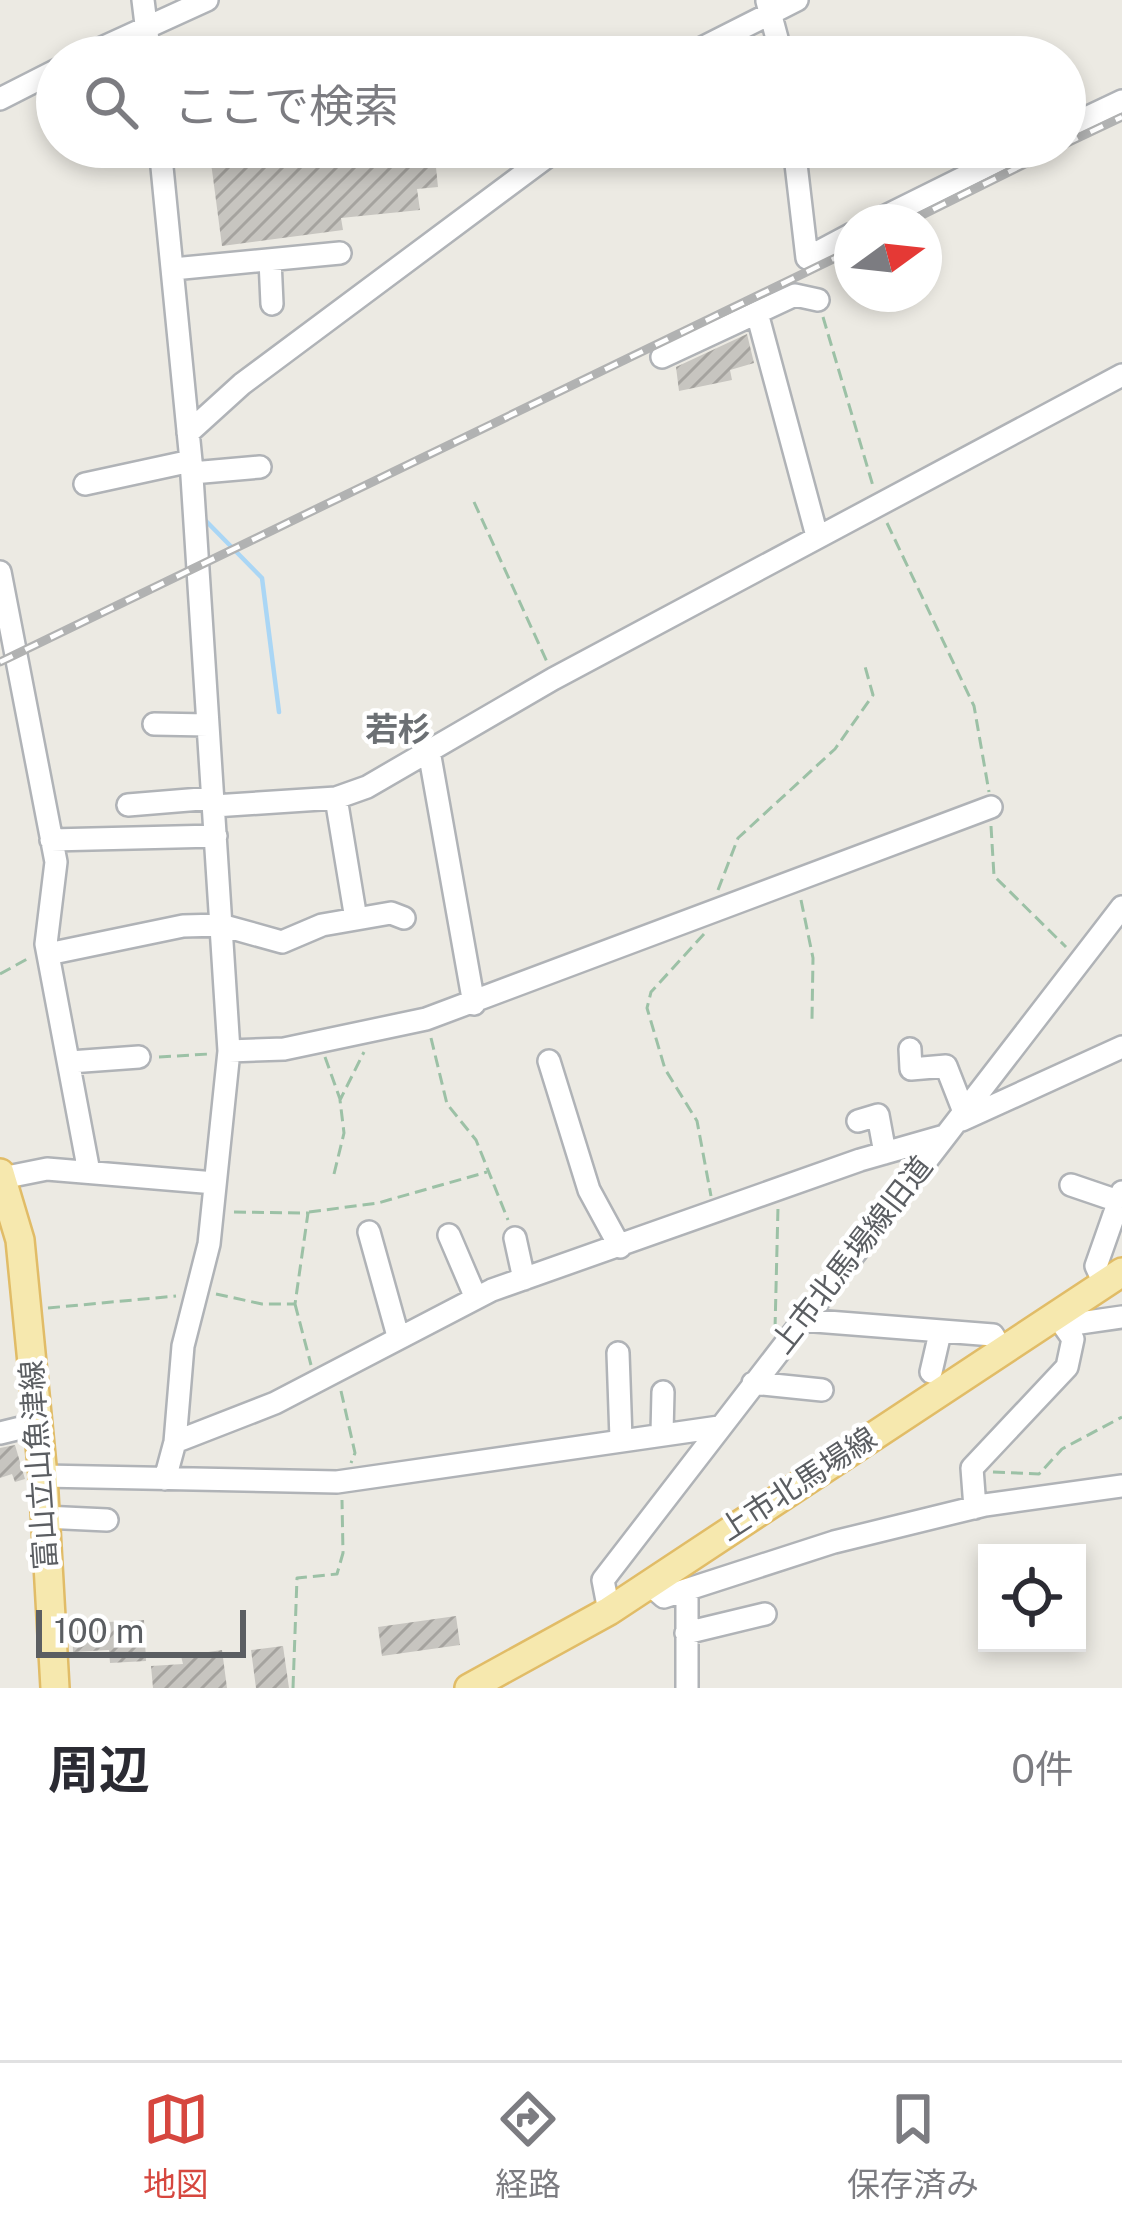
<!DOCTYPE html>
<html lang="ja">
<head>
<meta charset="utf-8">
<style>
  body { margin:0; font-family:"Public Sans","Noto Sans JP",sans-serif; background:#f2f2f3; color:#2b2b33 }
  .controls { position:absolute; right:36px; bottom:36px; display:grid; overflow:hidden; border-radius:0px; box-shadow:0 6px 18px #0003 }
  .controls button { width:108px; height:108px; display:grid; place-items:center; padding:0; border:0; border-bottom:3px solid #e1e1e2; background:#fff; color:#2b2b33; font:60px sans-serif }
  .compass { position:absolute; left:834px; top:204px; width:108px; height:108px; border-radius:50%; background:#fff; box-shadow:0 6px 18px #0003; rotate:75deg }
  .scale { position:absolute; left:36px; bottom:30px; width:210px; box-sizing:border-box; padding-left:12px; border:6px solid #5b5e62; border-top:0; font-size:33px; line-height:42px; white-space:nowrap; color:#5b5e62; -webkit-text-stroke:9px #fff; paint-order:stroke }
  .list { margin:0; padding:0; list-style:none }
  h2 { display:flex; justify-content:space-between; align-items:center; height:156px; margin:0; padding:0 48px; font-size:51px }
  h2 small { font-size:39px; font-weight:400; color:#7c7c81 }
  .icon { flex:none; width:66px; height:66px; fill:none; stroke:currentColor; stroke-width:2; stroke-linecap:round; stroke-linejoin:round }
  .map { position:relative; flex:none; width:1122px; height:1688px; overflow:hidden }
  .search { position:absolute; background:#fff; box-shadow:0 6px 18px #0003; left:36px; right:36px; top:36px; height:132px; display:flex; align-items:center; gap:30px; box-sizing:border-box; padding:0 42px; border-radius:66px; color:#7c7c81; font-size:45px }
  .sheet { height:372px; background:#fff }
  nav { display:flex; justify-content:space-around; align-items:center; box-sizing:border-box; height:168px; border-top:3px solid #e1e1e2; background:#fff; font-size:33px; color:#7c7c81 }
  nav a { display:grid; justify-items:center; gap:6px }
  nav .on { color:#d6473f }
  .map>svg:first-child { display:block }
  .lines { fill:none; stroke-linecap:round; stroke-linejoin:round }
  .stream { stroke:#aad6f5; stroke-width:4.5 }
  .building { fill:url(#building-hatch) }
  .minor-casing { stroke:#b0b3b7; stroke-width:26 }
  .major-casing { stroke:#e1bc67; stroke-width:32 }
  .path { stroke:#9cc1a6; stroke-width:3; stroke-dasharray:12 6; stroke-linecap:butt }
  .minor { stroke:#fff; stroke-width:21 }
  .major { stroke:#f6e8ae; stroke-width:27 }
  .rail-casing { stroke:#b1b2b2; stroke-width:9 }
  .rail { stroke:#fff; stroke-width:4.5; stroke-dasharray:14; stroke-linecap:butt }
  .labels { text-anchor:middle; stroke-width:9; stroke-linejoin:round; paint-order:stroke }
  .street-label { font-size:30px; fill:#5b5e62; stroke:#fff }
  .neighbourhood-label { font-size:33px; font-weight:bold; fill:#6c7074; stroke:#fff }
</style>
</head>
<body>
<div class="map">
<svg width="1122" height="1688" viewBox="0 0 1122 1688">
  <defs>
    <pattern id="building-hatch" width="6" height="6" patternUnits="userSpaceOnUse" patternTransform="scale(3)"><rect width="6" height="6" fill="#c7c5c0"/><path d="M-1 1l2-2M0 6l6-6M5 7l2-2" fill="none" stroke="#a5a39f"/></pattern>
  </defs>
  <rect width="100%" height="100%" fill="#eceae3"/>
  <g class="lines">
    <path class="stream" d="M205,520L262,578L279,712"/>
  </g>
  <path class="building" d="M274,147L434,148L438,187L417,189L420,210L341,218L343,230L222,246L210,155Z
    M747,334L754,363L730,370L732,380L679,391L676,367Z
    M15,1445L25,1479L15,1482L12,1474L0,1478V1448Z
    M456,1616L460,1645L382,1656L378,1627Z
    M144,1620L146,1661L110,1663L109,1650L73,1652L72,1624Z
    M283,1646L289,1688H256L251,1650Z
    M222,1650L227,1688H153L151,1666L183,1664L181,1656Z"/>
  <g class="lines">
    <g class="minor-casing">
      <path id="minor" d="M143,0L150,57
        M767,1L782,57
        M82,57L207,0
        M684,57L797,0
        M0,99L57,70
        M1065,128L1122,101
        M160,147L191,461L229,1051L209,1244L183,1346L175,1442L165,1479
        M794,147L807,258L852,234
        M874,222L1025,147
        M270,260L272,304
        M173,269L340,253
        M757,313L817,536
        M662,357L795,295L818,300
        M188,433L242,384L560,147
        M192,473L260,467
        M85,484L191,461
        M0,572L56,862L46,944L89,1172
        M154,724L208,725
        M429,751L474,1004
        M336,798L356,919
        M128,805L213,798
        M214,806L336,798L367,787L553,679L1122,375
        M51,840L216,836
        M48,954L183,926L221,925L282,942L322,925L391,913L404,918
        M910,1049L911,1069L946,1066L964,1112
        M229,1051L284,1049L426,1019L991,807
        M549,1061L589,1190L620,1247
        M70,1062L139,1057
        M962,1120L1122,1047
        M858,1121L878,1115L885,1153
        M2,1178L47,1169L215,1183
        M1071,1185L1115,1200
        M369,1232L398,1336
        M449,1235L476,1298
        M515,1238L524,1279
        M1104,1283L1096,1266L1122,1192
        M1069,1306L1080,1323L1122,1317
        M802,1320L993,1335L1002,1351
        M618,1353L621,1439
        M931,1372L940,1333
        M753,1383L822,1390
        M0,1433L37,1424
        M662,1433L663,1392
        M175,1442L275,1403L492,1290L860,1160L944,1136
        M43,1476L337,1482L719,1427
        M975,1508L972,1468L1067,1367L1073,1339L1056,1315
        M44,1517L107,1520
        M648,1583L664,1597L834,1542L985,1505L1122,1486
        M609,1611L603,1580L1122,907
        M686,1633L765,1614
        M687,1688V1592"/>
    </g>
    <g class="major-casing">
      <path id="major" d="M0,1173L20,1240L43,1476L55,1688
        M469,1688L609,1611L1122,1272"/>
    </g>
    <path class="path" d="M823,317L873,486
      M474,502L548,664
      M887,523L974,706L989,792
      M991,826L994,876L1066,947
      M718,890L738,838L835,749L873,695L864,663
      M801,900L813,958L812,1019
      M704,934L651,992L647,1008L665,1069L697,1121L711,1196
      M0,974L29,958
      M431,1038L447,1104L476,1140L508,1220
      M159,1057L209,1054
      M325,1057L340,1099
      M334,1174L344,1133L340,1100L364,1052
      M309,1212L378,1203L487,1172
      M216,1294L262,1304H295L308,1213L232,1212
      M295,1304L311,1365
      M48,1308L176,1296
      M775,1329L778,1207
      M341,1391L355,1453L351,1463
      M993,1472L1039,1474L1062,1449L1122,1417
      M293,1688L297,1578L337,1574L343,1553L342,1500"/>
    <use href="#minor" class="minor"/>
    <use href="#major" class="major"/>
    <g class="rail-casing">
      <path id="rail" d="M1065,144L1122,117
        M908,222L1059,147
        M0,662L852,250"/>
    </g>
    <use href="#rail" class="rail"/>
  </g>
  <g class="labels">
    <g class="street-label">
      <text transform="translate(852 1255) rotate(-52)" y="10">上市北馬場線旧道</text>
      <text transform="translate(39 1465) rotate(-94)" y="10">富山立山魚津線</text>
      <text transform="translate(798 1484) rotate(-33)" y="10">上市北馬場線</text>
    </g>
    <g class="neighbourhood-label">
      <text x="398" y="741">若杉</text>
    </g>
  </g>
</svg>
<div class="controls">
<button><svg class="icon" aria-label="locate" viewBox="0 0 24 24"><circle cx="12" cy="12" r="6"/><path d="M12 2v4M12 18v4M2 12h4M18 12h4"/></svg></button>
</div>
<svg class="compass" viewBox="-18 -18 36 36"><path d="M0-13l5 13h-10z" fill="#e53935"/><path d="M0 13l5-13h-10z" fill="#7c7c81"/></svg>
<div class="scale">100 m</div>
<div class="search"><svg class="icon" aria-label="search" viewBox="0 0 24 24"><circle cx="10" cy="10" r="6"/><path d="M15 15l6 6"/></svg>ここで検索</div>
</div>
<section class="sheet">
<h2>周辺<small>0件</small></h2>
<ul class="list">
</ul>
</section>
<nav>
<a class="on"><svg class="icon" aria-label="map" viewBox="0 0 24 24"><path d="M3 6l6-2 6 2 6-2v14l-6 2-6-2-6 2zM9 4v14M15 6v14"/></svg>地図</a>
<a><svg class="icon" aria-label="directions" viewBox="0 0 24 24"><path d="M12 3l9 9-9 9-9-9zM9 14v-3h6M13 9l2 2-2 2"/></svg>経路</a>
<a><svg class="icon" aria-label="saved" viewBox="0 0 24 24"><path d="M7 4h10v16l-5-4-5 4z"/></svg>保存済み</a>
</nav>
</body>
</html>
